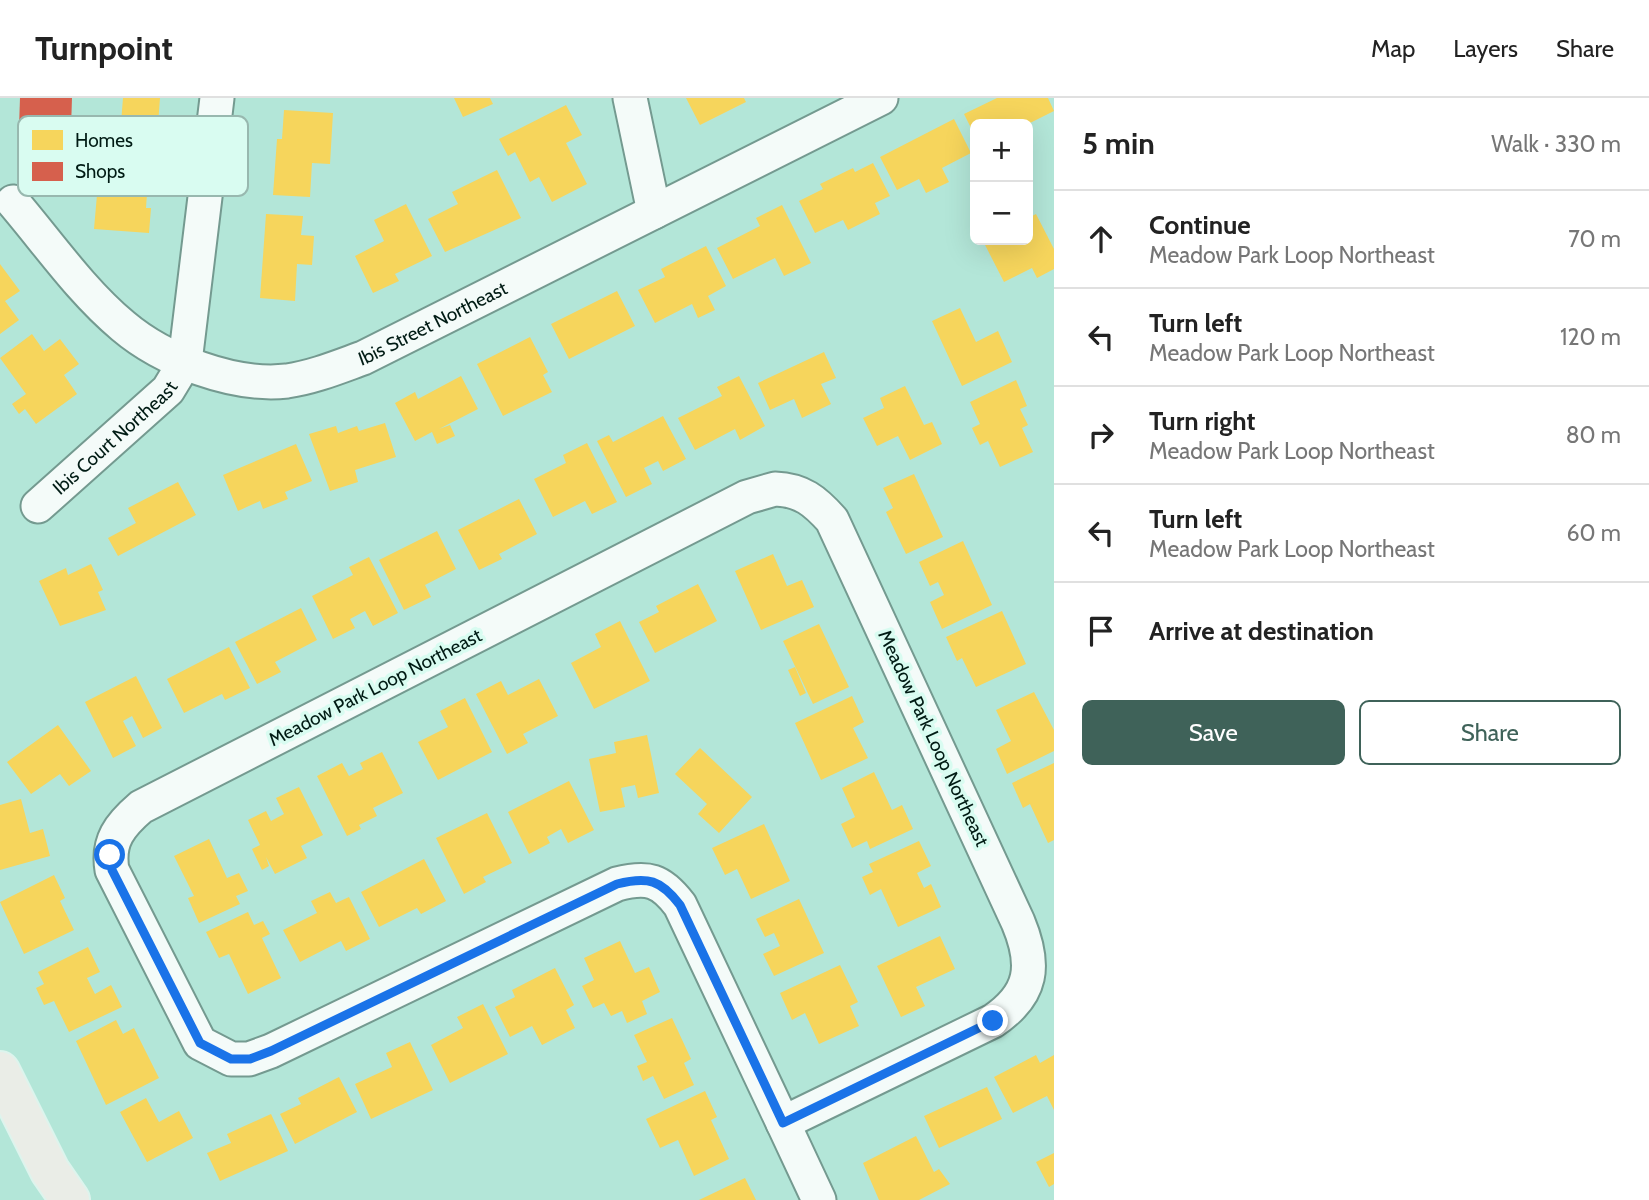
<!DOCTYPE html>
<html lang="en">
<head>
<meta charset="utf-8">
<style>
  body { margin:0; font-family:Cabin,sans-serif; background:#f6f6f6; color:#222 }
  .controls { position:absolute; right:21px; top:21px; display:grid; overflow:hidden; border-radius:10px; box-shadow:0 7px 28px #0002 }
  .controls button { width:63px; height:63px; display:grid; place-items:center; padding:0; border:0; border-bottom:2px solid #e0e0e0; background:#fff; color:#222; font:35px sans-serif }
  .stop { position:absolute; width:21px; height:21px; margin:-16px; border:5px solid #1a73e8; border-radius:50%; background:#fff }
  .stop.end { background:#1a73e8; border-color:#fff; box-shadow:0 2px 7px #0008 }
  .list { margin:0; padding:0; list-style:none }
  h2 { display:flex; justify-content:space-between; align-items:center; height:91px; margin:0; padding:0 28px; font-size:30px }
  h2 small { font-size:23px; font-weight:400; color:#767676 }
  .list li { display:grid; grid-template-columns:46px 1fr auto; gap:21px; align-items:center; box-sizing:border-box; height:98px; padding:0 28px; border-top:2px solid #e0e0e0 }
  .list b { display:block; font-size:26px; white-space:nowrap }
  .list p { margin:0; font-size:23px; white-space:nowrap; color:#767676 }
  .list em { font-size:23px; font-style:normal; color:#767676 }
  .actions { display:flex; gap:14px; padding:21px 28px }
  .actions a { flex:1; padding:16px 0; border:2px solid #3f6259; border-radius:10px; text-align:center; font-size:24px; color:#3f6259 }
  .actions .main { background:#3f6259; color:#fff }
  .icon { flex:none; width:38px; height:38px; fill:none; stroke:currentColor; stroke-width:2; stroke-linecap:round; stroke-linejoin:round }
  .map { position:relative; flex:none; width:1054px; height:1102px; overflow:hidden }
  header { display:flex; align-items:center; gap:42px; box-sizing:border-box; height:98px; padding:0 35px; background:#fff; border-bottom:2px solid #e0e0e0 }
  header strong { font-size:33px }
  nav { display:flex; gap:38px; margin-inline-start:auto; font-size:24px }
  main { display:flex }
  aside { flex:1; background:#fff }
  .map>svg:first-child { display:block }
  .homes { fill:#f6d55c }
  .shops { fill:#d6604d }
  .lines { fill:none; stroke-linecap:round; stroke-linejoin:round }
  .minor-casing { stroke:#749a90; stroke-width:37 }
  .major-casing { stroke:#ddf4ed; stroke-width:42 }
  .minor { stroke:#f4fbf9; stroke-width:33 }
  .major { stroke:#eaede7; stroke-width:38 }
  .route { stroke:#1a73e8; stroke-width:9 }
  .labels { text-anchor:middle; stroke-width:7; stroke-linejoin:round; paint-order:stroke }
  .street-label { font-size:19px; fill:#001b14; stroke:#d9fcf1 }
  .key { fill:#d9fcf1; stroke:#98b8af; stroke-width:2 }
  .key-label { font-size:19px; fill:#001b14 }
</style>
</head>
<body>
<header>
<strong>Turnpoint</strong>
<nav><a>Map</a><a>Layers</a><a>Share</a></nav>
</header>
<main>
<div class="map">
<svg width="1054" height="1102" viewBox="0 0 1054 1102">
  <rect width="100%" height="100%" fill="#b3e6d8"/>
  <path class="homes" d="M123,0H160L156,53L119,50Z
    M454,0H490L493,6L463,19Z
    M686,0H744L746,4L700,27Z
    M997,0H1048L1054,13L1028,26H975V38L964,16Z
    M566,7L582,37L566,45L587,86L552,104L539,79L530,84L515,54L508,58L499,41Z
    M284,12L333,15L330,66L312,65L310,99L273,97L277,41H282Z
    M954,21L971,55L942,70L949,84L926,95L919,81L897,92L880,59Z
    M100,62L149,65L146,110H151L149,135L94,131Z
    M873,65L890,98L875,105L880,116L848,132L843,122L815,135L799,103L823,91L820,86L853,70L855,74Z
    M497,72L521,120L445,154L428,121L458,106L452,94Z
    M406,106L432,158L395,176L399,183L373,195L355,158L384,143L374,122Z
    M782,107L811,165L784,178L775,160L733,181L717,150L760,128L756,120Z
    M266,116L303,118L301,137L314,138L312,167L297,166L295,203L260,200Z
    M1036,116L1054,151V171L1037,180L1032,170L1004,184L983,143L1028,142V120Z
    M706,148L726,188L708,198L715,212L698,220L692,206L655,225L638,192L665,179L661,171Z
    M0,166L20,193L5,203L19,222L0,236Z
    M617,193L635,228L569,261L551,226Z
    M960,210L976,244L998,233L1012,264L962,288L932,223Z
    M32,236L44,253L60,241L79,266L64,277L77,296L36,326L25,311L19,316L12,306L26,296L0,260Z
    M530,239L548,274L543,277L552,294L503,318L477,266Z
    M824,254L836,280L821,286L831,306L802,320L794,301L770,312L758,285Z
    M461,278L478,311L439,331L450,327L455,338L437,346L432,334L415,343L395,305L415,294L418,301Z
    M739,278L765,328L740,342L735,331L695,352L678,320L722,298L717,289Z
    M1016,282L1027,308L1020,311L1028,327L1022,330L1033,354L1000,369L988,343L980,347L972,330L980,326L970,304Z
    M905,288L924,327L932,324L942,346L910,362L898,338L877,348L863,320L884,310L880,300Z
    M663,318L686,361L663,373L658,363L644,370L652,386L626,399L597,343L609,337L613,344Z
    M385,325L396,359L355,372L358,384L330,393L309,336L336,328L338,335L357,328L359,333Z
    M587,345L617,404L592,416L585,403L553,419L534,381L566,365L563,357Z
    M296,346L312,383L285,394L288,401L263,411L260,403L238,413L223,377Z
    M914,376L943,439L906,456L886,414L893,410L883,390Z
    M178,384L196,417L118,458L108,440L136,425L128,410Z
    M519,401L537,436L499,456L502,461L479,472L458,432Z
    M437,433L456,471L425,487L431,499L404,512L379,462Z
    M963,443L992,507L942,531L930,504L944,497L938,484L930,488L919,464Z
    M773,456L787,488L802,482L814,509L761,532L735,473Z
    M369,459L398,515L373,528L365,513L350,521L355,530L333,541L312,498L353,477L349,469Z
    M91,466L103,492L98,494L106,512L60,528L39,483L66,470L68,477Z
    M698,486L717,523L655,555L639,524L659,514L656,508Z
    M301,510L317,542L275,564L281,574L257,586L235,544Z
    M1002,513L1026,566L976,589L962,560L957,563L946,539Z
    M620,523L650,583L594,611L571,565L601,549L595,536Z
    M819,526L849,589L813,606L783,543Z
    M229,549L250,590L225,602L222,596L184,615L167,581Z
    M795,569L806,595L800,598L788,572Z
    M136,578L162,630L143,640L132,618L123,623L136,648L113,660L85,604Z
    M539,581L558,618L523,636L528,645L507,656L476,596L501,583L508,597Z
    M1034,594L1054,632V653L1007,676L996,651L1011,643L996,612Z
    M852,598L864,624L853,630L868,660L821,682L795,625Z
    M465,600L492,654L438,682L418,644L448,629L440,613Z
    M58,627L91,673L69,688L60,676L31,696L7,664Z
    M647,637L659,695L638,700L635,687L621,690L625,709L600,714L589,661L616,655L614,644Z
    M700,650L752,699L719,735L698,716L707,706L675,676Z
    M382,654L403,695L373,710L377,718L359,727L361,731L347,738L317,678L342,665L349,678L363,671L360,665Z
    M1054,665V742L1048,745L1030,706L1023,710L1012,685Z
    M874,674L892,712L902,707L913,731L870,751L867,743L852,750L841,726L855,719L842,690Z
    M569,683L594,732L568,745L561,731L547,739L550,745L529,756L508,714Z
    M299,689L323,737L301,748L307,760L275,776L266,759L269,768L262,772L252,751L260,747L248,722L266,713L271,723L284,716L276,700Z
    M21,701L30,735L43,731L50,758L0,772V707Z
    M487,715L512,765L483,779L486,784L464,796L436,740Z
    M764,726L790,783L751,801L737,771L725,777L712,750Z
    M209,741L227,780L239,775L248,793L236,798L240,806L199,825L188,800L194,798L174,758Z
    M919,743L931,768L917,775L924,790L931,786L941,809L898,829L881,791L870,797L862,779L873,774L869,766Z
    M424,761L446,803L421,816L417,810L379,829L361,794Z
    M54,777L65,800L60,803L74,832L24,856L0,804Z
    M330,794L336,805L349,799L370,841L346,853L341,843L300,864L283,832L317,815L311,803Z
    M799,801L824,855L774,878L763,856L780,848L774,835L765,839L756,821Z
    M248,814L254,827L263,823L270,836L262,840L281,880L248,896L229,856L219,860L206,834Z
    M940,838L955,871L916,889L925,908L901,919L877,868Z
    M620,843L635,875L649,869L660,894L642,903L647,916L627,925L622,913L611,918L604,905L593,910L582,888L594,882L584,860Z
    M88,849L100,874L87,880L95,896L111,887L122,909L69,934L54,903L44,907L36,890L44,886L38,874Z
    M840,867L858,904L850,908L859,928L819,946L805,915L792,922L780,895Z
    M555,870L574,907L566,912L575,930L542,947L532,928L510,939L495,909L515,899L512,892Z
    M483,906L508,956L450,985L431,947L463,930L457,919Z
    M672,920L691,961L684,965L694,987L664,1001L653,978L643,983L637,968L647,964L634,937Z
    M116,922L123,936L134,930L159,980L106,1007L76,943Z
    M410,944L433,992L371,1021L355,986L392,969L386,955Z
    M1036,957L1040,965L1054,957V1012L1047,998L1013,1015L994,979Z
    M339,979L357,1014L295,1046L280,1016L301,1006L298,1000Z
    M987,989L1002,1021L939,1050L924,1018Z
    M705,993L717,1019L711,1022L729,1061L694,1078L678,1042L660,1050L646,1021Z
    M146,1000L159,1024L179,1013L193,1040L147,1064L120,1014Z
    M271,1016L288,1053L220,1083L207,1055L231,1045L227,1036Z
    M916,1038L934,1074L939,1071L950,1086L919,1102H879L863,1065Z
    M1054,1055V1086L1049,1089L1036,1064Z
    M745,1080L756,1102H699Z"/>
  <path class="shops" d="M20,0H72L71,30L19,29Z"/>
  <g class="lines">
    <g class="minor-casing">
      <g id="minor">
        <path d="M630,0L654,114"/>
        <path id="s1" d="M13,104C48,145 81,193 123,228C163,262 234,289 287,283C314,279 338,269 363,260L881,0"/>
        <path d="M775,391C802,392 815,403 832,422L1018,824C1036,867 1033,896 993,923L783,1025L680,807C661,782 648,778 617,786L271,953L249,961H231L200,945L112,772C107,743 120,727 141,709L747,399Z"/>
        <path id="s2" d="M38,408L168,292L185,264L217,0"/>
        <path d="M783,1025L819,1102"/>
      </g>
    </g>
    <g class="major-casing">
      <path id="major" d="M0,973L50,1073L70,1102"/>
    </g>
    <use href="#minor" class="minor"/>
    <use href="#major" class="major"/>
  </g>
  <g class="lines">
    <path class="route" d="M110,757L112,772L200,945L231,961H250L271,953L617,786C648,778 661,782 680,807L783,1025L993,923"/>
  </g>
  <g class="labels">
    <g class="street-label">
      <text dy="7" stroke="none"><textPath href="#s1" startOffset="500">Ibis Street Northeast</textPath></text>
      <text dy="7" stroke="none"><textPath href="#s2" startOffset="103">Ibis Court Northeast</textPath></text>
      <text transform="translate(375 589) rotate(-27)" y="7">Meadow Park Loop Northeast</text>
      <text transform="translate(934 640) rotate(65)" y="7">Meadow Park Loop Northeast</text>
    </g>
  </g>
  <rect x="18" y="18" width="230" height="80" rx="10" class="key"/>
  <rect x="32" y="32" width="31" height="20" fill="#f6d55c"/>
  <rect x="32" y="64" width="31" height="19" fill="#d6604d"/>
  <g class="key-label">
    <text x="75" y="49">Homes</text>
    <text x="75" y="80">Shops</text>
  </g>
</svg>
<div class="controls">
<button>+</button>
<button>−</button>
</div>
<div class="stop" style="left:110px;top:757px"></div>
<div class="stop end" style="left:993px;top:923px"></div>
</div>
<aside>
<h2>5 min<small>Walk · 330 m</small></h2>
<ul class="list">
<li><svg class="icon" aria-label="ahead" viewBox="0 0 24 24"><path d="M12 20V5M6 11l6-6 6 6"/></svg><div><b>Continue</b><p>Meadow Park Loop Northeast</p></div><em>70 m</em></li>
<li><svg class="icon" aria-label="left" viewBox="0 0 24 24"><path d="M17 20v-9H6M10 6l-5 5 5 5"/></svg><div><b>Turn left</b><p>Meadow Park Loop Northeast</p></div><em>120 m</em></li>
<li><svg class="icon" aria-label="right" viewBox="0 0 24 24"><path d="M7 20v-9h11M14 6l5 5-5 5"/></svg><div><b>Turn right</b><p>Meadow Park Loop Northeast</p></div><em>80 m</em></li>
<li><svg class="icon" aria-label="left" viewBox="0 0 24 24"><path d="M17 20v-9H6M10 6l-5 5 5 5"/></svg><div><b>Turn left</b><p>Meadow Park Loop Northeast</p></div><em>60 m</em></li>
<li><svg class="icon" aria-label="arrive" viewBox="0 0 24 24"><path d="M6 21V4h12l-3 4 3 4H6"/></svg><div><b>Arrive at destination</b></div></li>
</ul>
<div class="actions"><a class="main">Save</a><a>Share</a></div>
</aside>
</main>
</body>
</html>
